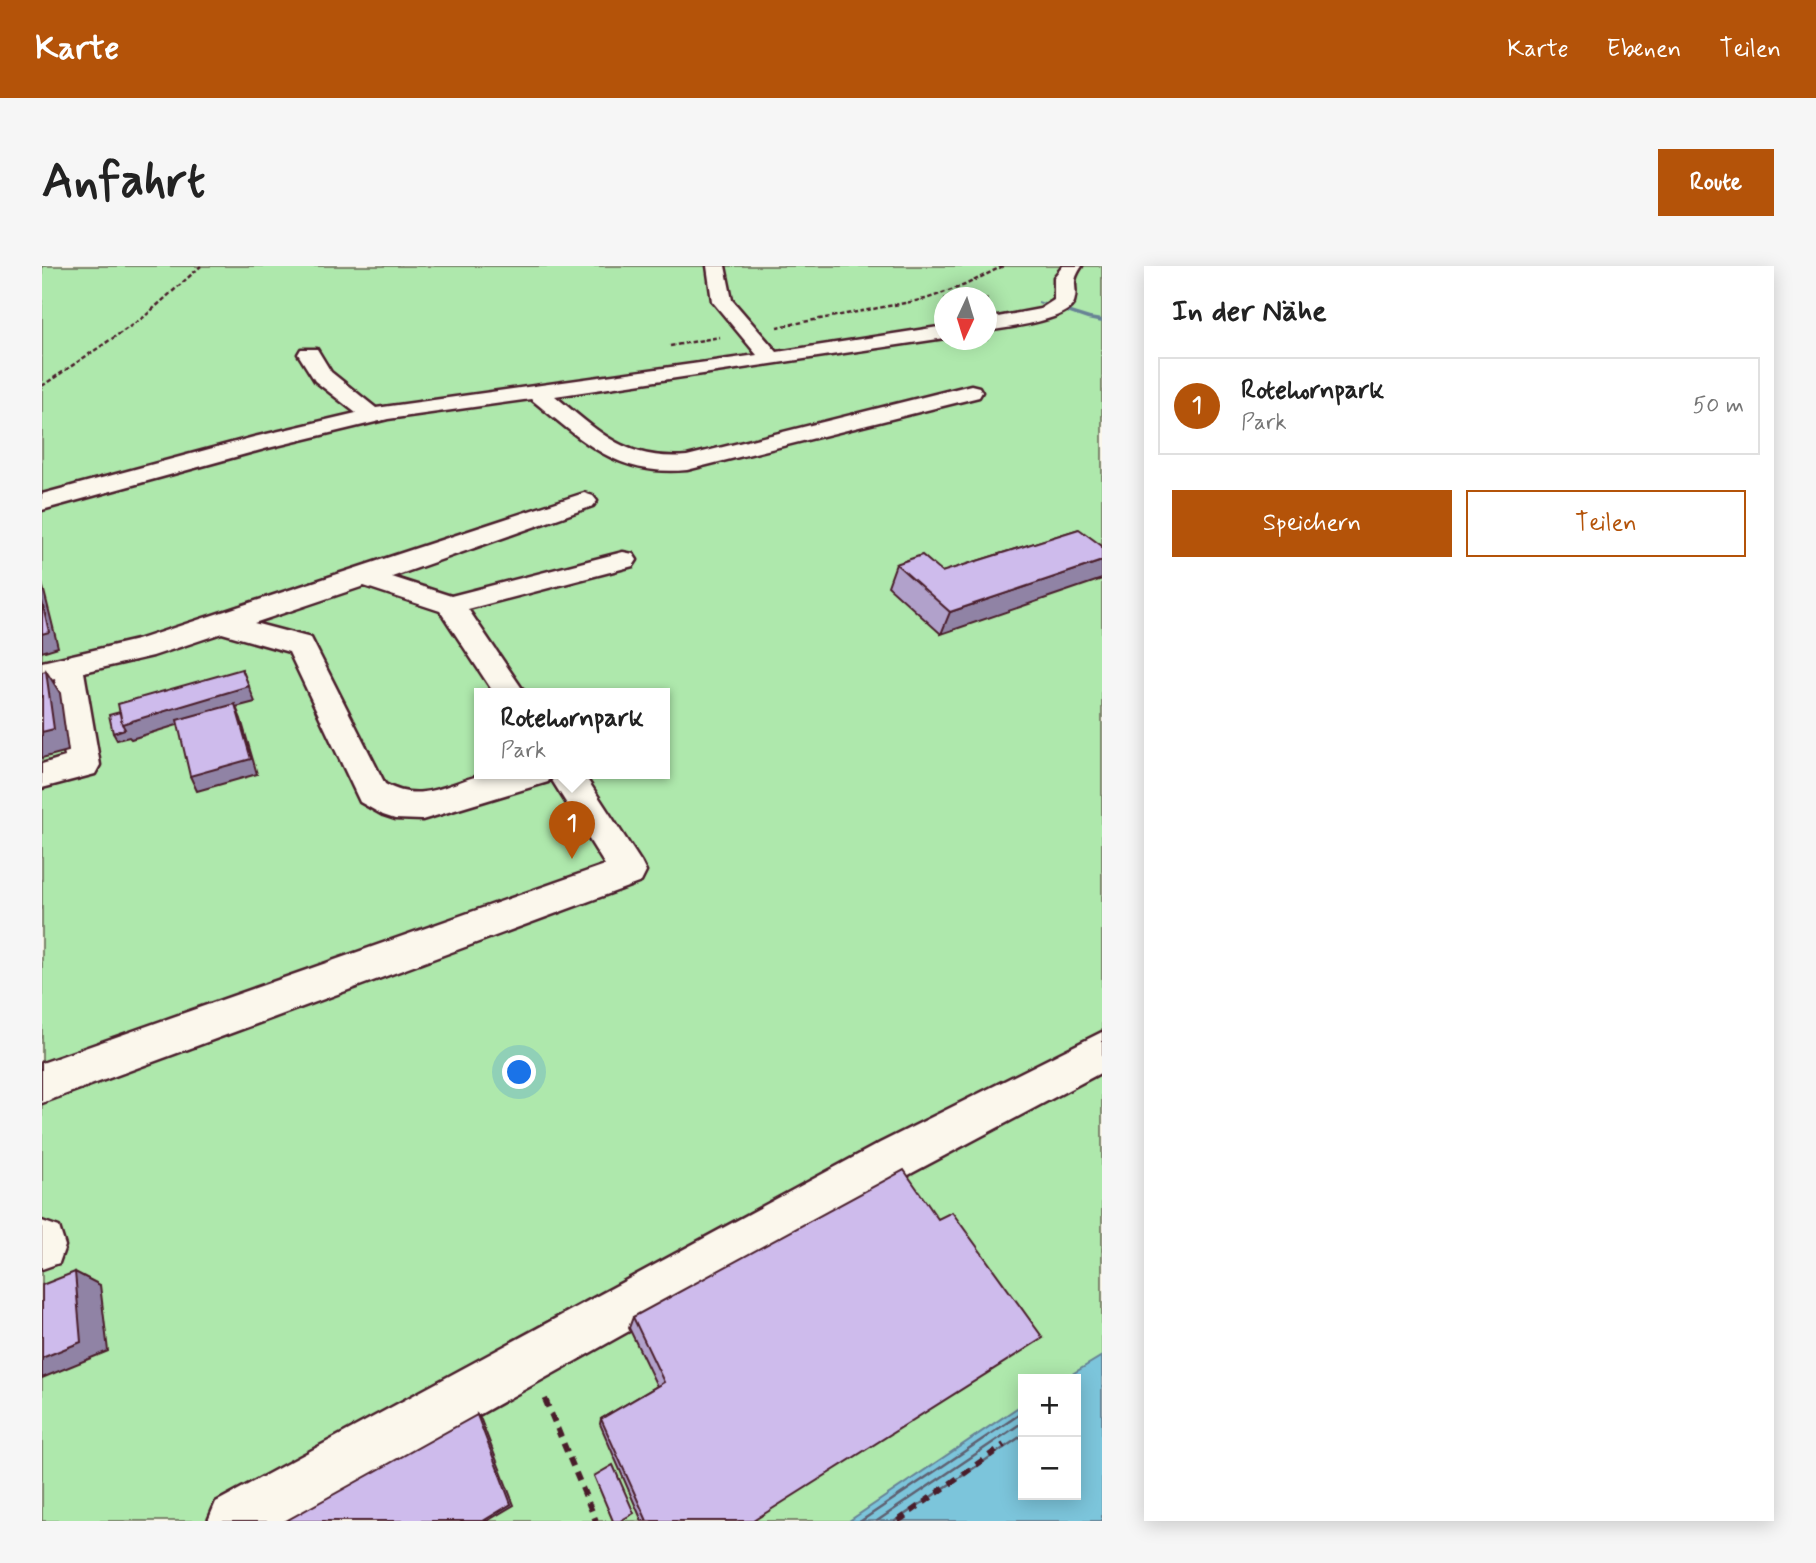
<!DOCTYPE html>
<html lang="de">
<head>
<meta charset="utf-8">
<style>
  body { margin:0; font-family:Mynerve,sans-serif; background:#f6f6f6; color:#222 }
  .controls { position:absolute; right:21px; bottom:21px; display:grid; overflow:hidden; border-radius:0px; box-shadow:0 4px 18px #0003 }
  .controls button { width:63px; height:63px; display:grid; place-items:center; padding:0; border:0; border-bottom:2px solid #e0e0e0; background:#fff; color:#222; font:35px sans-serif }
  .compass { position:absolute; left:892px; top:21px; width:63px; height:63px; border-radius:50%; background:#fff; box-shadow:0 4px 18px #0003; rotate:184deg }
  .you { position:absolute; left:478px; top:807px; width:24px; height:24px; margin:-18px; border:5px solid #fff; border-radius:50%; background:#1a73e8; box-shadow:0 0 0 10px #1a73e833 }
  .badge { display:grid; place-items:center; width:46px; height:46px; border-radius:50%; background:#b45309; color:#fff; font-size:23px; font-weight:700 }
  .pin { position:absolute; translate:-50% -58px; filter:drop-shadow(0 2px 4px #0008) }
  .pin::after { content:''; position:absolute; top:37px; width:24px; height:21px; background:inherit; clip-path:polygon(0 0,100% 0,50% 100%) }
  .popup { position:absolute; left:432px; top:422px; width:196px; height:91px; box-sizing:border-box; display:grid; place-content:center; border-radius:0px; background:#fff; filter:drop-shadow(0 2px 5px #0005); font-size:23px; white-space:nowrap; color:#767676 }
  .popup b { font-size:26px; color:#222 }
  .popup::after { content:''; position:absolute; left:50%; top:100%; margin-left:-14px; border:14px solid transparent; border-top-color:#fff }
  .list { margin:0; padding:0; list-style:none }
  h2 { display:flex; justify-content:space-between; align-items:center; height:91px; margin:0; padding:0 28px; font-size:30px }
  h2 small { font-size:23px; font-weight:400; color:#767676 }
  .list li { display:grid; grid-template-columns:46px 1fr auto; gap:21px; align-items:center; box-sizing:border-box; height:98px; margin:0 14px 14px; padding:0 14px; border:2px solid #e0e0e0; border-radius:0px }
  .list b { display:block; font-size:26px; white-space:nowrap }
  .list p { margin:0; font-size:23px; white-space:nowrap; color:#767676 }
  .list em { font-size:23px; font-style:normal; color:#767676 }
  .actions { display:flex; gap:14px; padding:21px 28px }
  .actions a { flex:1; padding:16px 0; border:2px solid #b45309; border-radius:0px; text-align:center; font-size:24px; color:#b45309 }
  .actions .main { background:#b45309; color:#fff }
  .map { position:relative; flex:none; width:1060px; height:1255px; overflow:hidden; border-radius:0px }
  header { display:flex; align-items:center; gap:42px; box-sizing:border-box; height:98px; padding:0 35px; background:#b45309; color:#fff }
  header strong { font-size:33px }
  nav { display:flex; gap:38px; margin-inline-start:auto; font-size:24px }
  .intro { display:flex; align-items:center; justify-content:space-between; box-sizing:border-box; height:168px; padding:0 42px }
  h1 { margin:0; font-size:49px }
  .button { padding:18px 32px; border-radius:0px; background:#b45309; color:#fff; font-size:24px; font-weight:700 }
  main { display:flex; gap:42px; padding:0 42px }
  aside { flex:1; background:#fff; border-radius:0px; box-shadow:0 4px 18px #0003 }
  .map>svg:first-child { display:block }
  .green { fill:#aee8ac; stroke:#7c846c; stroke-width:2; fill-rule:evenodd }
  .water { fill:#7bc5db; stroke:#678395; stroke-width:2 }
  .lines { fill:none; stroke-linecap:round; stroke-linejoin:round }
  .shore { stroke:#5e6171; stroke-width:2.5 }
  .stream { fill:#678395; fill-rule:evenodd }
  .minor-casing { stroke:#4a1f2b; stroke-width:5 }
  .path-far1 { stroke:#4a1f2b; stroke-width:2.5; stroke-dasharray:4.5 2.5; stroke-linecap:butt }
  .path { stroke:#4a1f2b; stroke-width:6; stroke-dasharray:9 7; stroke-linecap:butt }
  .minor { fill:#fbf7ec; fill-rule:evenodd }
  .wall { fill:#b1a1cb; stroke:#4a1f2b; stroke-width:2 }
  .shaded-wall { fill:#9083a5; stroke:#4a1f2b; stroke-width:2 }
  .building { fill:#cebbec; stroke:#4a1f2b; stroke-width:2 }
</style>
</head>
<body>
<header>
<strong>Karte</strong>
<nav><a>Karte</a><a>Ebenen</a><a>Teilen</a></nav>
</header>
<div class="intro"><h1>Anfahrt</h1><a class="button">Route</a></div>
<main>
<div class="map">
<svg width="1060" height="1255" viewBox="0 0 1060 1255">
  <rect width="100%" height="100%" fill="#fbf7ec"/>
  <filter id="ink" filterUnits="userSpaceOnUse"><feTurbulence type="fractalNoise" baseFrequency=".0143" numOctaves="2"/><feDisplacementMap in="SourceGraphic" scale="14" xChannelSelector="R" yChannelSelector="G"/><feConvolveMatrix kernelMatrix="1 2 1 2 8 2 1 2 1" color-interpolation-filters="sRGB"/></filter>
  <g filter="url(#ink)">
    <path class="green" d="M0,0H1060V1255H0ZM903,32H945V74H903ZM437,427H623V507H437ZM981,1113H1034V1229H981Z"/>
    <path class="water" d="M1060,1090V1255H807L981,1138V1229H1034V1113H1022Z"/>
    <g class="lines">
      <path class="shore" d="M819,1255L981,1146
        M835,1255L981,1156
        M853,1255L981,1169"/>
      <path class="stream" d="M996,35L1048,51L1060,53V57L1045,54L996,37Z"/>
      <g class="minor-casing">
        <path id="minor" d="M665,0H683L690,34L735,86L903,60V72L513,130C557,166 584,195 645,190L929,119L937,121L940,126L937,131L645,204C574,211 540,174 489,133L346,153L226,182L0,244V228L212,171L314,147L273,115L256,88L259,83H275L289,106L334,142L715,89L670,35Z
          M1021,0H1040C1027,19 1037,19 1032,36C1026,55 962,62 945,65V53L998,43L1012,34V11Z
          M542,227L551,230L555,235L551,240L350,311L409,330L581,286L591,288L595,294L591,300L426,343L483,427H452L398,345L322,320L212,357L269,372L343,518C384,541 412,511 453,507C482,505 512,507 541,507L599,596L604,606L599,616L0,837V797L563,599L508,511L506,516L380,554L353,553L341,549L318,536L247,386L180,367L111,390L42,406L58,499L53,508L0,522V498L23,491L13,413L0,416V396L95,374Z
          M1060,766V806L870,907L247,1255H166L174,1236L838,877Z
          M0,955L17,961L23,980L17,997L0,1003Z"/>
      </g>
      <path class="path-far1" d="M735,61L884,33L923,19L961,0
        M628,80L678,71
        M0,120L102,51L159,0"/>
      <path class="path" d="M503,1133L554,1255
        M856,1255L962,1179"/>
      <use href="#minor" class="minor"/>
    </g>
    <path class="wall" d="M1037,263L899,368L846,320L854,298L900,306Z
      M896,953L711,1255H600L558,1158L559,1153L615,1120L587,1062L591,1051Z"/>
    <path class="shaded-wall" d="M1060,295V313L899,368L908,346Z
      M0,317L16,381L0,386Z
      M200,403L213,436L194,441L199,453L215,508L155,525L148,510L194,441L89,473L87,471L75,474L71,467L80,458Z
      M4,405L18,427L26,485L0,492V466Z
      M33,1006L58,1019L66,1085L0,1112V1092Z
      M435,1149L439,1154L472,1239L445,1255H441Z"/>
    <path class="building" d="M1037,263L1060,280V295L908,346L854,298L880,289L900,306Z
      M0,335L7,366L0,368Z
      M200,403L207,420L80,458L76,438Z
      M4,405L12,463L0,466V406Z
      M193,438L209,493L148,510L135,454Z
      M78,446L80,458L83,463L71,467L67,449Z
      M862,904L896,953L910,946L1001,1072L711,1255H605L559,1153L622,1116L591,1051Z
      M33,1006L39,1076L0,1092V1019Z
      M435,1149L469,1238L441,1255H244Z
      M571,1199L592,1247L578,1255H571L552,1210Z"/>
  </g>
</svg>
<div class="controls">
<button>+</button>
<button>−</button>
</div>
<svg class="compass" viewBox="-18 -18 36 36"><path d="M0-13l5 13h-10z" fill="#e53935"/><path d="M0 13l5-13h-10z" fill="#767676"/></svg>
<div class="you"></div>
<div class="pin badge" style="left:530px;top:593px">1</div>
<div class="popup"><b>Rotehornpark</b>Park</div>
</div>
<aside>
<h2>In der Nähe<small></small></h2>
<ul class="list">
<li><span class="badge">1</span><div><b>Rotehornpark</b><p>Park</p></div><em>50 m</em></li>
</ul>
<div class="actions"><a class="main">Speichern</a><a>Teilen</a></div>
</aside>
</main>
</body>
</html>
